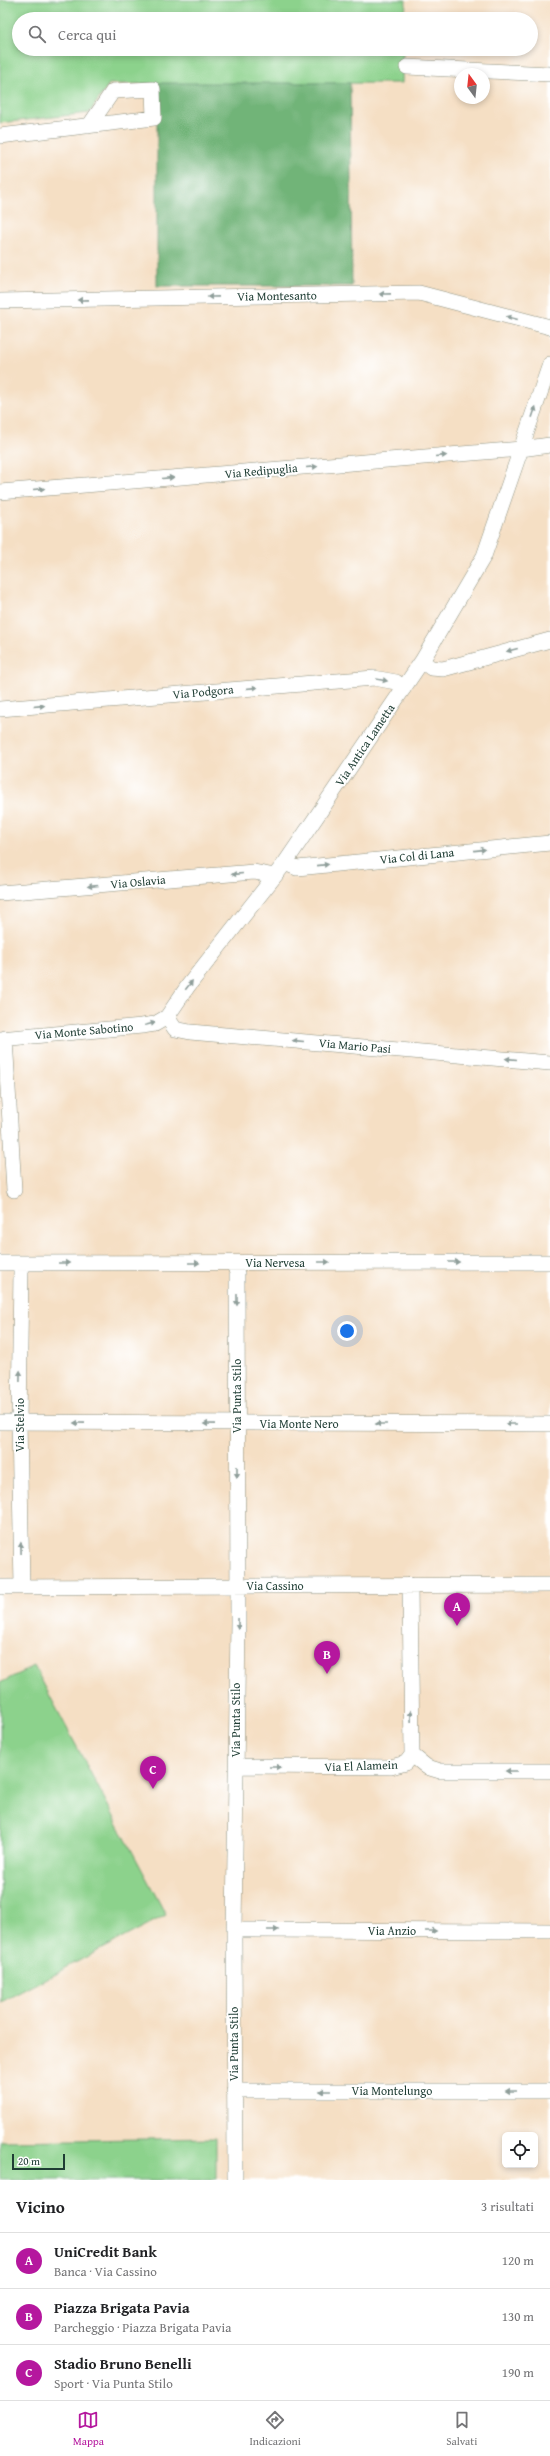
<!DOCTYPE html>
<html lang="it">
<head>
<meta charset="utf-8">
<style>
  body { margin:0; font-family:"Gentium Book Plus",serif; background:#f2f2f2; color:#202124 }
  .controls { position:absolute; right:12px; bottom:12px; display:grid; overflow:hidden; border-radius:6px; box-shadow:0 2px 6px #0003 }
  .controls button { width:36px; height:36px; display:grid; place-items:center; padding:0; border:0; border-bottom:1px solid #e0e0e0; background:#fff; color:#202124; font:20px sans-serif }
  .compass { position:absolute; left:454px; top:68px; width:36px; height:36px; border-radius:50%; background:#fff; box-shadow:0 2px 6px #0003; rotate:345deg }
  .scale { position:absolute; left:12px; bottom:10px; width:53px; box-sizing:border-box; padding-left:4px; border:2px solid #1f3d34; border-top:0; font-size:11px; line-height:14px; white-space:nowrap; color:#1f3d34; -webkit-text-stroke:3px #fff; paint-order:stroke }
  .you { position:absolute; left:347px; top:1331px; width:14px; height:14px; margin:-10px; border:3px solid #fff; border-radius:50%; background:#1a73e8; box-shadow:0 0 0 6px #1a73e833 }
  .badge { display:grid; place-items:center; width:26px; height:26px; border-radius:50%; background:#b5179e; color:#fff; font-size:13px; font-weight:700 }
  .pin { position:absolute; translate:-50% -33px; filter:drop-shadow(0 1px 2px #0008) }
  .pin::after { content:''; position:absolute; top:21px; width:14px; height:12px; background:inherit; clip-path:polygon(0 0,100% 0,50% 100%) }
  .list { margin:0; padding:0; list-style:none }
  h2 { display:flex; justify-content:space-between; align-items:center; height:52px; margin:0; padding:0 16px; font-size:17px }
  h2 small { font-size:13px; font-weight:400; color:#757577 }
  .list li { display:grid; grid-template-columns:26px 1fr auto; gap:12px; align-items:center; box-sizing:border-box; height:56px; padding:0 16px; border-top:1px solid #e0e0e0 }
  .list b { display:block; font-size:15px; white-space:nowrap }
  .list p { margin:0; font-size:13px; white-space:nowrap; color:#757577 }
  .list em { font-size:13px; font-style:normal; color:#757577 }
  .icon { flex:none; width:22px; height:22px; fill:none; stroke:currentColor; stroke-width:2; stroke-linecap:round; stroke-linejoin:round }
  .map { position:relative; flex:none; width:550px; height:2180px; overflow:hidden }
  .search { position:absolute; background:#fff; box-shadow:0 2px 6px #0003; left:12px; right:12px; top:12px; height:44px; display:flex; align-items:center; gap:10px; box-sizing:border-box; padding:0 14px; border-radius:22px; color:#757577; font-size:15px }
  .sheet { height:220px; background:#fff }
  nav { display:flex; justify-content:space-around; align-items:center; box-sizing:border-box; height:56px; border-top:1px solid #e0e0e0; background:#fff; font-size:11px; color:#757577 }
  nav a { display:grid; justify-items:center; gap:2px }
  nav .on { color:#b5179e }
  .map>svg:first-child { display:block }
  .green { fill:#8cd28c; stroke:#568860 }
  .forest { fill:#71b478; stroke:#487856 }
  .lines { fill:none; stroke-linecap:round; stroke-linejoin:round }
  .street-casing { stroke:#8a8e7c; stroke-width:16 }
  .street { stroke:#fff; stroke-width:15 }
  .oneway { fill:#8f9e9a }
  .labels { text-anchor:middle; stroke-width:3.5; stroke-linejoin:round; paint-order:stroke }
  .street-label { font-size:12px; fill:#1f3d34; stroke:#fff }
</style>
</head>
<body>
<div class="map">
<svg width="550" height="2180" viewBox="0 0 550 2180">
  <rect width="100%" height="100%" fill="#fff"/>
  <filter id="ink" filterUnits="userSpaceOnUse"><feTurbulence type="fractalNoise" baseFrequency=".025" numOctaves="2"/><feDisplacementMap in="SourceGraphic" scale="8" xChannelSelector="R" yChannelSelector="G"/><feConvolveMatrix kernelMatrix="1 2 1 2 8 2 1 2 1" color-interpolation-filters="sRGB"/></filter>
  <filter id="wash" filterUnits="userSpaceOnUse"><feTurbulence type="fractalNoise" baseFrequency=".012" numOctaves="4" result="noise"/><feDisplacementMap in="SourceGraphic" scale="16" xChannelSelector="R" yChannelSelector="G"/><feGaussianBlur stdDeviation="0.9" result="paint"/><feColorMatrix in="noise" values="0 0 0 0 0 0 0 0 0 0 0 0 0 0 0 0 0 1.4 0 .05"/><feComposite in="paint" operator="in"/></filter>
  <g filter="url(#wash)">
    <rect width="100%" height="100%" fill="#f5dfc4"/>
    <path class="green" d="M0,0H406L405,19H19V49H403L402,83L109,84L89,113L0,123Z
      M34,1666L166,1915L1,2002L0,1683Z
      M216,2138V2180H0V2141Z"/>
    <path class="forest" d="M157,83H350L352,286H157Z"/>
  </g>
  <g filter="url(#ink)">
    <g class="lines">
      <g class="street-casing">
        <path id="street" d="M407,67L550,74
          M0,136L154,118L153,89L113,91L89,126
          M0,301L419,293L550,327
          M0,492L521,449L550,364
          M422,661L431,668L443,669L550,640
          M0,709L374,678L396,682L404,688
          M285,863L297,868L550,843
          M0,893L254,872L275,876
          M167,1017L188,986L285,863L422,661L484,556L521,449L550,445
          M167,1017L175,1029L190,1032L550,1063
          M5,1038L14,1190
          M0,1039L142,1026L155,1024L167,1017
          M0,1263L550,1262
          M231,1263L235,1267L237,1273L238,1622L234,1930L235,2180
          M0,1422L550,1424
          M410,1585L412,1755
          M0,1587L550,1585
          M22,1587L19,1422L21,1270L25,1263
          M412,1755L427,1767L440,1771H550
          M236,1766L391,1767L406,1763L412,1755
          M234,1930L550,1931
          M234,2091H550"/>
      </g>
      <use href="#street" class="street"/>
    </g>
    <defs><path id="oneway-solid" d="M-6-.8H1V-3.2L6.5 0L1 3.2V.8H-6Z"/></defs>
    <g class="oneway">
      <use href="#oneway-solid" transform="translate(385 294) rotate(179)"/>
      <use href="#oneway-solid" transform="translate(213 297) rotate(179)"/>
      <use href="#oneway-solid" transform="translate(83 300) rotate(179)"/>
      <use href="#oneway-solid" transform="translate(512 318) rotate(-165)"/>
      <use href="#oneway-solid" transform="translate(534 412) rotate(-71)"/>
      <use href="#oneway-solid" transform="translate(441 456) rotate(-5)"/>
      <use href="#oneway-solid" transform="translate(312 467) rotate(-5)"/>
      <use href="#oneway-solid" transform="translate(168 478) rotate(-5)"/>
      <use href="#oneway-solid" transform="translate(39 489) rotate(-5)"/>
      <use href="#oneway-solid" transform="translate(512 650) rotate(165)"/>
      <use href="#oneway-solid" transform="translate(382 680) rotate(10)"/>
      <use href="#oneway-solid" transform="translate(252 688) rotate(-5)"/>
      <use href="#oneway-solid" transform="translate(39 706) rotate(-5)"/>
      <use href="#oneway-solid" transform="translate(480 850) rotate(-6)"/>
      <use href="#oneway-solid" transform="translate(323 865) rotate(-6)"/>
      <use href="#oneway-solid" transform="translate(237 874) rotate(175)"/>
      <use href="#oneway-solid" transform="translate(93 886) rotate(175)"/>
      <use href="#oneway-solid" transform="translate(189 985) rotate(-52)"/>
      <use href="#oneway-solid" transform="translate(150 1024) rotate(-15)"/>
      <use href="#oneway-solid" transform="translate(298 1041) rotate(-175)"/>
      <use href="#oneway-solid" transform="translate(511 1059) rotate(-175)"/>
      <use href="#oneway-solid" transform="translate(324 1262)"/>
      <use href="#oneway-solid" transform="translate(454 1262)"/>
      <use href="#oneway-solid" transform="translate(64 1263)"/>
      <use href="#oneway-solid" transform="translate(194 1263)"/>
      <use href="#oneway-solid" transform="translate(237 1300) rotate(90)"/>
      <use href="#oneway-solid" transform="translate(20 1376) rotate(-89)"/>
      <use href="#oneway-solid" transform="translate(79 1423) rotate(-179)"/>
      <use href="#oneway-solid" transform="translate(209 1424) rotate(-179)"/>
      <use href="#oneway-solid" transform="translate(381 1424) rotate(180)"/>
      <use href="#oneway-solid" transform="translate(511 1424) rotate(180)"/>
      <use href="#oneway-solid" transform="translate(237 1472) rotate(90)"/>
      <use href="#oneway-solid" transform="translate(21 1548) rotate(-91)"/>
      <use href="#oneway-solid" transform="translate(238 1624) rotate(91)"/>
      <use href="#oneway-solid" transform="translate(411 1716) rotate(-92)"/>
      <use href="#oneway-solid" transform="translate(275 1767)"/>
      <use href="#oneway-solid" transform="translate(511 1771) rotate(180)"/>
      <use href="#oneway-solid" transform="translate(273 1930)"/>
      <use href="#oneway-solid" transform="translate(431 1931)"/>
      <use href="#oneway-solid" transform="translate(325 2091) rotate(-180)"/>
      <use href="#oneway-solid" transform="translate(511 2091) rotate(-180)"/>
    </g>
  </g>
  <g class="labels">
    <g class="street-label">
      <text transform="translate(277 296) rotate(-1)" y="4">Via Montesanto</text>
      <text transform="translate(261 471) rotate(-5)" y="4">Via Redipuglia</text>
      <text transform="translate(203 692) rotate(-5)" y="4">Via Podgora</text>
      <text transform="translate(365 745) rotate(-56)" y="4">Via Antica Lametta</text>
      <text transform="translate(417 856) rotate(-6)" y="4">Via Col di Lana</text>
      <text transform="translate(138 882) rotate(-5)" y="4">Via Oslavia</text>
      <text transform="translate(84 1031) rotate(-5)" y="4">Via Monte Sabotino</text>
      <text transform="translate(355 1046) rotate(5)" y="4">Via Mario Pasi</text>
      <text x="275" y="1267">Via Nervesa</text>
      <text transform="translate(237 1396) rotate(-90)" y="4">Via Punta Stilo</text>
      <text x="299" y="1428">Via Monte Nero</text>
      <text transform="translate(20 1425) rotate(-90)" y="4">Via Stelvio</text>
      <text x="275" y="1590">Via Cassino</text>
      <text transform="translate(236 1720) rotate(-90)" y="4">Via Punta Stilo</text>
      <text transform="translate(361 1766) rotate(-2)" y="4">Via El Alamein</text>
      <text x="392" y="1935">Via Anzio</text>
      <text transform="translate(234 2044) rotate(-90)" y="4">Via Punta Stilo</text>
      <text x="392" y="2095">Via Montelungo</text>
    </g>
  </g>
</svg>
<div class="controls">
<button><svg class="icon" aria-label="locate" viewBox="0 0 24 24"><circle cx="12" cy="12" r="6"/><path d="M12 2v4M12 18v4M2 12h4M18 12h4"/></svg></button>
</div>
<svg class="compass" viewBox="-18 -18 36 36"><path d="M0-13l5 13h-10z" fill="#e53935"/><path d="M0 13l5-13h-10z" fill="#757577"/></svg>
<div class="scale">20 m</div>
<div class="you"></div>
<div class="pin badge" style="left:457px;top:1626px">A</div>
<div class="pin badge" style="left:327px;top:1674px">B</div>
<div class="pin badge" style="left:153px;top:1789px">C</div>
<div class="search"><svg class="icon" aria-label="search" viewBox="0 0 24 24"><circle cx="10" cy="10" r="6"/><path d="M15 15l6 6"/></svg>Cerca qui</div>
</div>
<section class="sheet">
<h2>Vicino<small>3 risultati</small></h2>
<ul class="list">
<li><span class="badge">A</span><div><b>UniCredit Bank</b><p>Banca · Via Cassino</p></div><em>120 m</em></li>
<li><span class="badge">B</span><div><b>Piazza Brigata Pavia</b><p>Parcheggio · Piazza Brigata Pavia</p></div><em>130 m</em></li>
<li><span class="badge">C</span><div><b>Stadio Bruno Benelli</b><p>Sport · Via Punta Stilo</p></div><em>190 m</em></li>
</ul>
</section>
<nav>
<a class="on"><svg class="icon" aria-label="map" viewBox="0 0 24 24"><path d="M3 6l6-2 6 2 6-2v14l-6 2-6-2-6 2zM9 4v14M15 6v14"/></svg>Mappa</a>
<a><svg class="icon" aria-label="directions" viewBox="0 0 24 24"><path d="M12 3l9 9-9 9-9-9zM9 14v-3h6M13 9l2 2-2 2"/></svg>Indicazioni</a>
<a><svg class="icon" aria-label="saved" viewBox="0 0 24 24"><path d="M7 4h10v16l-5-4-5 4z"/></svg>Salvati</a>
</nav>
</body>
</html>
